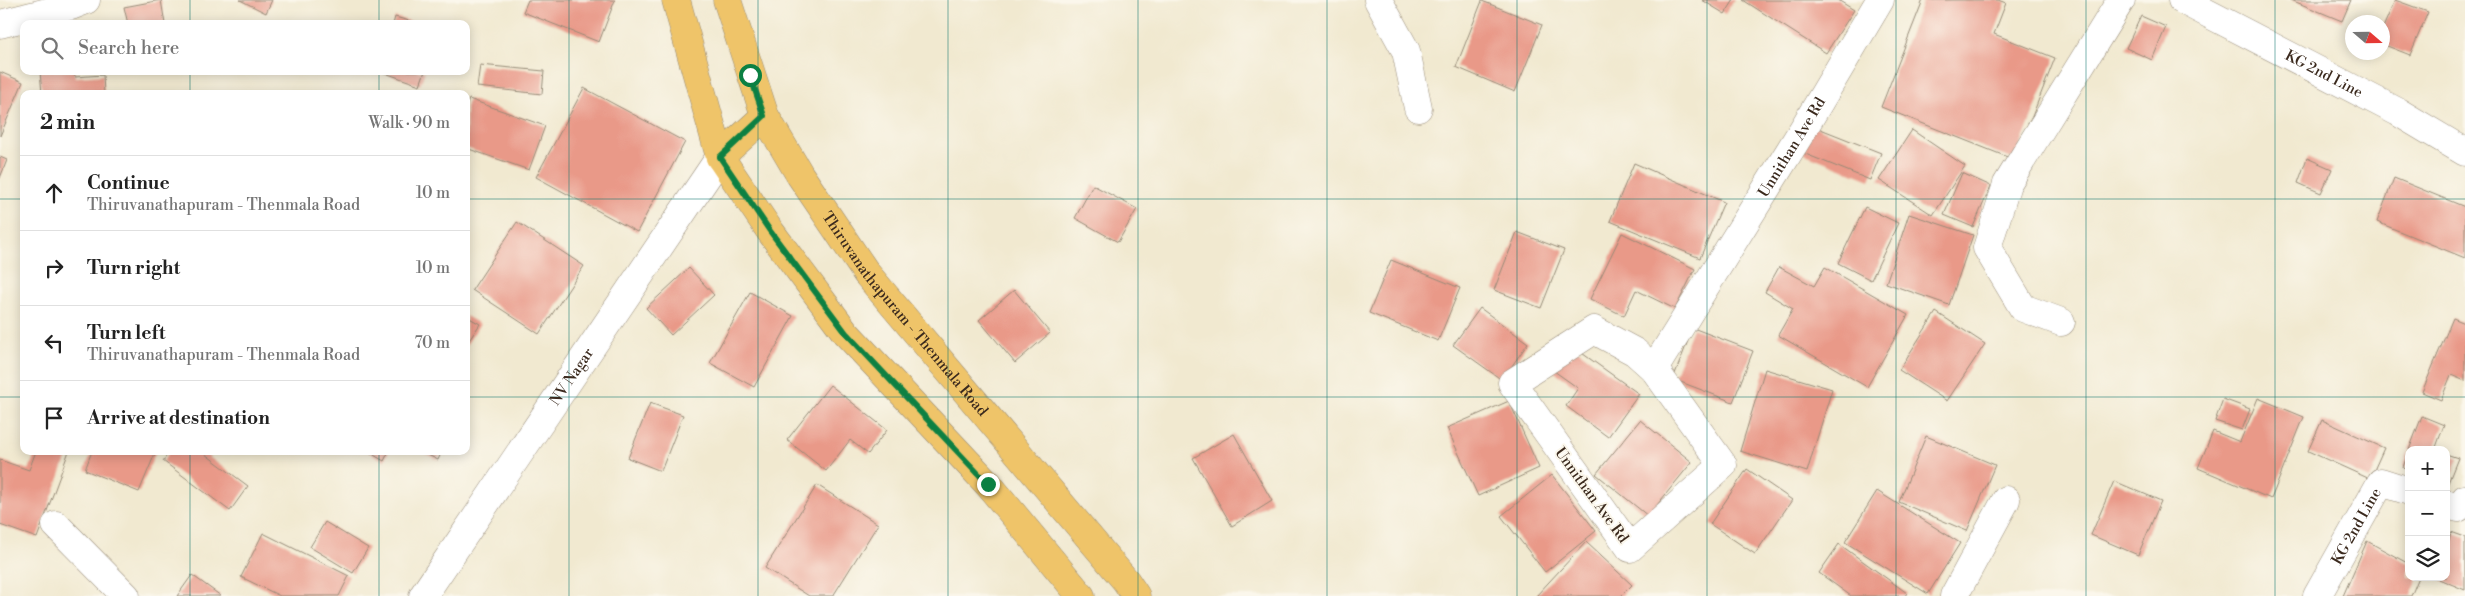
<!DOCTYPE html>
<html lang="en">
<head>
<meta charset="utf-8">
<style>
  body { margin:0; font-family:"Libre Bodoni",serif; background:#f2f2f2; color:#222 }
  .controls { position:absolute; right:15px; bottom:15px; display:grid; overflow:hidden; border-radius:10px; box-shadow:0 2px 12px #0003 }
  .controls button { width:45px; height:45px; display:grid; place-items:center; padding:0; border:0; border-bottom:1px solid #e0e0e0; background:#fff; color:#222; font:25px sans-serif }
  .compass { position:absolute; left:2345px; top:15px; width:45px; height:45px; border-radius:50%; background:#fff; box-shadow:0 2px 12px #0003; rotate:110deg }
  .stop { position:absolute; width:15px; height:15px; margin:-11px; border:4px solid #0b8043; border-radius:50%; background:#fff }
  .stop.end { background:#0b8043; border-color:#fff; box-shadow:0 1px 5px #0008 }
  .list { margin:0; padding:0; list-style:none }
  h2 { display:flex; justify-content:space-between; align-items:center; height:65px; margin:0; padding:0 20px; font-size:21px }
  h2 small { font-size:16px; font-weight:400; color:#767676 }
  .list li { display:grid; grid-template-columns:32px 1fr auto; gap:15px; align-items:center; box-sizing:border-box; height:75px; padding:0 20px; border-top:1px solid #e0e0e0 }
  .list b { display:block; font-size:19px; white-space:nowrap }
  .list p { margin:0; font-size:16px; white-space:nowrap; color:#767676 }
  .list em { font-size:16px; font-style:normal; color:#767676 }
  .icon { flex:none; width:28px; height:28px; fill:none; stroke:currentColor; stroke-width:2; stroke-linecap:round; stroke-linejoin:round }
  .map { position:relative; flex:none; width:2465px; height:596px; overflow:hidden }
  .search { position:absolute; background:#fff; box-shadow:0 2px 12px #0003; left:20px; top:20px; width:450px; height:55px; display:flex; align-items:center; gap:12px; box-sizing:border-box; padding:0 18px; border-radius:10px; color:#767676; font-size:19px }
  .panel { position:absolute; background:#fff; box-shadow:0 2px 12px #0003; left:20px; top:90px; width:450px; height:365px; border-radius:10px }
  .map>svg:first-child { display:block }
  .building { fill:#e99988 }
  .lines { fill:none; stroke-linecap:round; stroke-linejoin:round }
  .minor-casing { stroke:#968a77; stroke-width:29 }
  .primary-casing { stroke:#968a77; stroke-width:29 }
  .minor { stroke:#fff; stroke-width:28 }
  .primary { stroke:#efc469; stroke-width:28 }
  .route { stroke:#0b8043; stroke-width:6 }
  .grid { fill:none; stroke:#0f766e; stroke-width:1; stroke-opacity:0.55 }
  .labels { text-anchor:middle; stroke-width:4; stroke-linejoin:round; paint-order:stroke }
  .street-label { font-size:15px; fill:#3b2a1e; stroke:#fbf7ec }
</style>
</head>
<body>
<div class="map">
<svg width="2465" height="596" viewBox="0 0 2465 596">
  <rect width="100%" height="100%" fill="#fbf7ec"/>
  <filter id="ink" filterUnits="userSpaceOnUse"><feTurbulence type="fractalNoise" baseFrequency=".02" numOctaves="2"/><feDisplacementMap in="SourceGraphic" scale="10" xChannelSelector="R" yChannelSelector="G"/><feConvolveMatrix kernelMatrix="1 2 1 2 8 2 1 2 1" color-interpolation-filters="sRGB"/></filter>
  <filter id="wash" filterUnits="userSpaceOnUse"><feTurbulence type="fractalNoise" baseFrequency=".0096" numOctaves="4" result="noise"/><feDisplacementMap in="SourceGraphic" scale="20" xChannelSelector="R" yChannelSelector="G"/><feGaussianBlur stdDeviation="1.12" result="paint"/><feColorMatrix in="noise" values="0 0 0 0 0 0 0 0 0 0 0 0 0 0 0 0 0 1.4 0 .05"/><feComposite in="paint" operator="in"/></filter>
  <g filter="url(#wash)">
    <rect width="100%" height="100%" fill="#f1e9d0"/>
    <g id="blocks">
      <path class="building" d="M161,0L165,24H128L124,7Z
        M240,0H272L266,13Z
        M528,0H615L599,42L523,12Z
        M1702,0H1734L1725,14Z
        M1743,0H1838L1854,10L1826,53Z
        M1923,0H1998L2006,3L1994,34L2055,58L2015,160L1881,107Z
        M2291,0H2351L2342,21Z
        M2395,0L2428,12L2410,55L2382,44V30Z
        M1482,1L1542,25L1515,92L1456,67Z
        M2141,16L2166,27L2152,60L2126,48Z
        M395,17L417,23V24H393Z
        M480,65L544,71L542,94L477,87Z
        M40,71H74L75,77L103,75L104,94H42Z
        M379,71H425L420,85Z
        M0,72L23,82L0,136Z
        M584,88L685,142L637,232L536,177Z
        M469,99L545,126L529,170L466,148V107Z
        M1813,126L1881,153L1870,180L1803,153Z
        M1912,130L1965,166L1933,215L1879,180Z
        M0,157L7,160L0,178Z
        M2307,158L2332,169L2321,193L2298,183Z
        M1634,163L1724,202L1700,258L1610,221Z
        M1962,173L1991,186L1973,227L1944,215Z
        M2394,178L2465,207V258L2377,222Z
        M1093,185L1137,209L1118,242L1075,218Z
        M1865,207L1898,223L1871,280L1838,263Z
        M1909,214L1973,235L1949,305L1886,283Z
        M517,222L584,266L539,334L472,290Z
        M1517,232L1564,250L1541,308L1494,290Z
        M1622,233L1695,269L1675,309L1636,290L1624,316L1590,299Z
        M1391,260L1460,288L1438,341L1369,313Z
        M1779,267L1814,286L1825,267L1908,315L1867,387L1778,335L1793,309L1765,292Z
        M689,268L714,295L671,335L646,308Z
        M1014,290L1050,333L1015,363L979,320Z
        M750,292L793,316L754,387L710,363Z
        M1480,308L1528,343L1502,380L1453,345Z
        M1936,312L1985,344L1947,401L1899,370Z
        M466,316L480,324L466,345Z
        M2453,318L2465,323V381L2451,375L2441,400L2422,392Z
        M1693,328L1753,351L1733,402L1673,379Z
        M1572,346L1639,394L1608,437L1566,406L1578,388L1554,371Z
        M1765,369L1832,389L1807,472L1740,451Z
        M830,385L887,430L868,454L850,440L826,471L787,440Z
        M2258,398L2304,417L2271,499L2198,468L2213,431L2240,442Z
        M2223,399L2250,409L2242,430L2215,421Z
        M1509,401L1539,468L1478,496L1447,428Z
        M650,403L683,415L661,471L628,458Z
        M2422,416L2444,425L2435,450H2409Z
        M1640,420L1692,462L1648,516L1596,474Z
        M2322,420L2384,448L2370,479L2308,451Z
        M1234,434L1272,501L1232,526L1193,458Z
        M1926,436L1995,465L1967,531L1899,502Z
        M36,451H69L37,538L0,525V460L29,470Z
        M92,451H156L139,492L85,470Z
        M170,451H201L248,486L230,511L163,461Z
        M367,451H389L384,461Z
        M420,451H442L438,460Z
        M2409,451V469L2403,467Z
        M2446,454L2458,458L2446,488Z
        M1747,469L1792,500L1755,554L1710,524Z
        M1552,475L1596,531L1545,572L1501,516Z
        M2114,481L2161,501L2138,555L2091,535Z
        M817,485L878,524L833,596H809L765,568Z
        M1877,491L1960,543L1928,594L1845,542Z
        M325,522L368,548L353,573L310,547Z
        M2451,532L2465,537V590L2434,577H2446V552Z
        M263,533L349,576L339,596H280L241,577Z
        M2367,541L2409,564V577H2419L2411,596H2343Z
        M1586,542L1632,585L1621,596H1536Z
        M1839,544L1907,593L1905,596H1851L1819,573Z
        M192,575L221,596H177Z"/>
    </g>
  </g>
  <g filter="url(#ink)">
    <use href="#blocks" fill-opacity="0" stroke="#968a77" stroke-width="1"/>
    <g class="lines">
      <g class="minor-casing">
        <g id="minor">
          <path d="M1378,0L1406,51L1418,108"/>
          <path id="s1" d="M2182,0L2398,112L2465,152"/>
          <path d="M0,24L71,6L86,0"/>
          <path d="M2061,322L2023,308L1987,248L2007,184L2121,0"/>
          <path d="M1594,330L1635,352L1654,369L1723,465L1630,548L1512,383Z"/>
          <path id="s2" d="M1654,369L1802,131L1880,0"/>
          <path d="M2446,504L2458,508L2465,499"/>
          <path d="M56,525L126,596"/>
          <path id="s3" d="M423,596L720,157"/>
          <path d="M1954,596L2006,500"/>
          <path id="s4" d="M2317,596L2381,482L2409,491"/>
        </g>
      </g>
      <g class="primary-casing">
        <g id="primary">
          <path d="M676,0L720,157L770,231L846,333L988,484L1081,596"/>
          <path id="s5" d="M727,0L765,116L800,175L867,274L1126,581L1136,596"/>
          <path d="M720,157L765,116"/>
        </g>
      </g>
      <use href="#minor" class="minor"/>
      <use href="#primary" class="primary"/>
    </g>
  </g>
  <g class="lines" filter="url(#ink)">
    <path class="route" d="M750,75L764,116L720,157L770,231L846,333L988,484"/>
  </g>
  <path class="grid" d="M190,0V24M379,0V24M569,0V596M758,0V596M948,0V596M1138,0V596M1327,0V596M1517,0V596M1707,0V596M1896,0V596M2086,0V596M2275,0V596M190,71V94M379,71V94M0,199H24M466,199H2465M0,397H24M466,397H2465M190,451V596M379,451V596"/>
  <g class="labels">
    <g class="street-label">
      <text dy="5" stroke="none"><textPath href="#s1" startOffset="160">KG 2nd Line</textPath></text>
      <text dy="5" stroke="none"><textPath href="#s2" startOffset="261">Unnithan Ave Rd</textPath></text>
      <text dy="5" stroke="none"><textPath href="#s5" startOffset="365">Thiruvanathapuram - Thenmala Road</textPath></text>
      <text dy="5" stroke="none"><textPath href="#s3" startOffset="265">NV Nagar</textPath></text>
      <text transform="translate(1592 495) rotate(54)" y="5">Unnithan Ave Rd</text>
      <text dy="5" stroke="none"><textPath href="#s4" startOffset="80">KG 2nd Line</textPath></text>
    </g>
  </g>
</svg>
<div class="controls">
<button>+</button>
<button>−</button>
<button><svg class="icon" aria-label="layers" viewBox="0 0 24 24"><path d="M12 4l9 5-9 5-9-5zM3 14l9 5 9-5"/></svg></button>
</div>
<svg class="compass" viewBox="-18 -18 36 36"><path d="M0-13l5 13h-10z" fill="#e53935"/><path d="M0 13l5-13h-10z" fill="#767676"/></svg>
<div class="stop" style="left:750px;top:75px"></div>
<div class="stop end" style="left:988px;top:484px"></div>
<div class="search"><svg class="icon" aria-label="search" viewBox="0 0 24 24"><circle cx="10" cy="10" r="6"/><path d="M15 15l6 6"/></svg>Search here</div>
<section class="panel">
<h2>2 min<small>Walk · 90 m</small></h2>
<ul class="list">
<li><svg class="icon" aria-label="ahead" viewBox="0 0 24 24"><path d="M12 20V5M6 11l6-6 6 6"/></svg><div><b>Continue</b><p>Thiruvanathapuram - Thenmala Road</p></div><em>10 m</em></li>
<li><svg class="icon" aria-label="right" viewBox="0 0 24 24"><path d="M7 20v-9h11M14 6l5 5-5 5"/></svg><div><b>Turn right</b></div><em>10 m</em></li>
<li><svg class="icon" aria-label="left" viewBox="0 0 24 24"><path d="M17 20v-9H6M10 6l-5 5 5 5"/></svg><div><b>Turn left</b><p>Thiruvanathapuram - Thenmala Road</p></div><em>70 m</em></li>
<li><svg class="icon" aria-label="arrive" viewBox="0 0 24 24"><path d="M6 21V4h12l-3 4 3 4H6"/></svg><div><b>Arrive at destination</b></div></li>
</ul>
</section>
</div>
</body>
</html>
